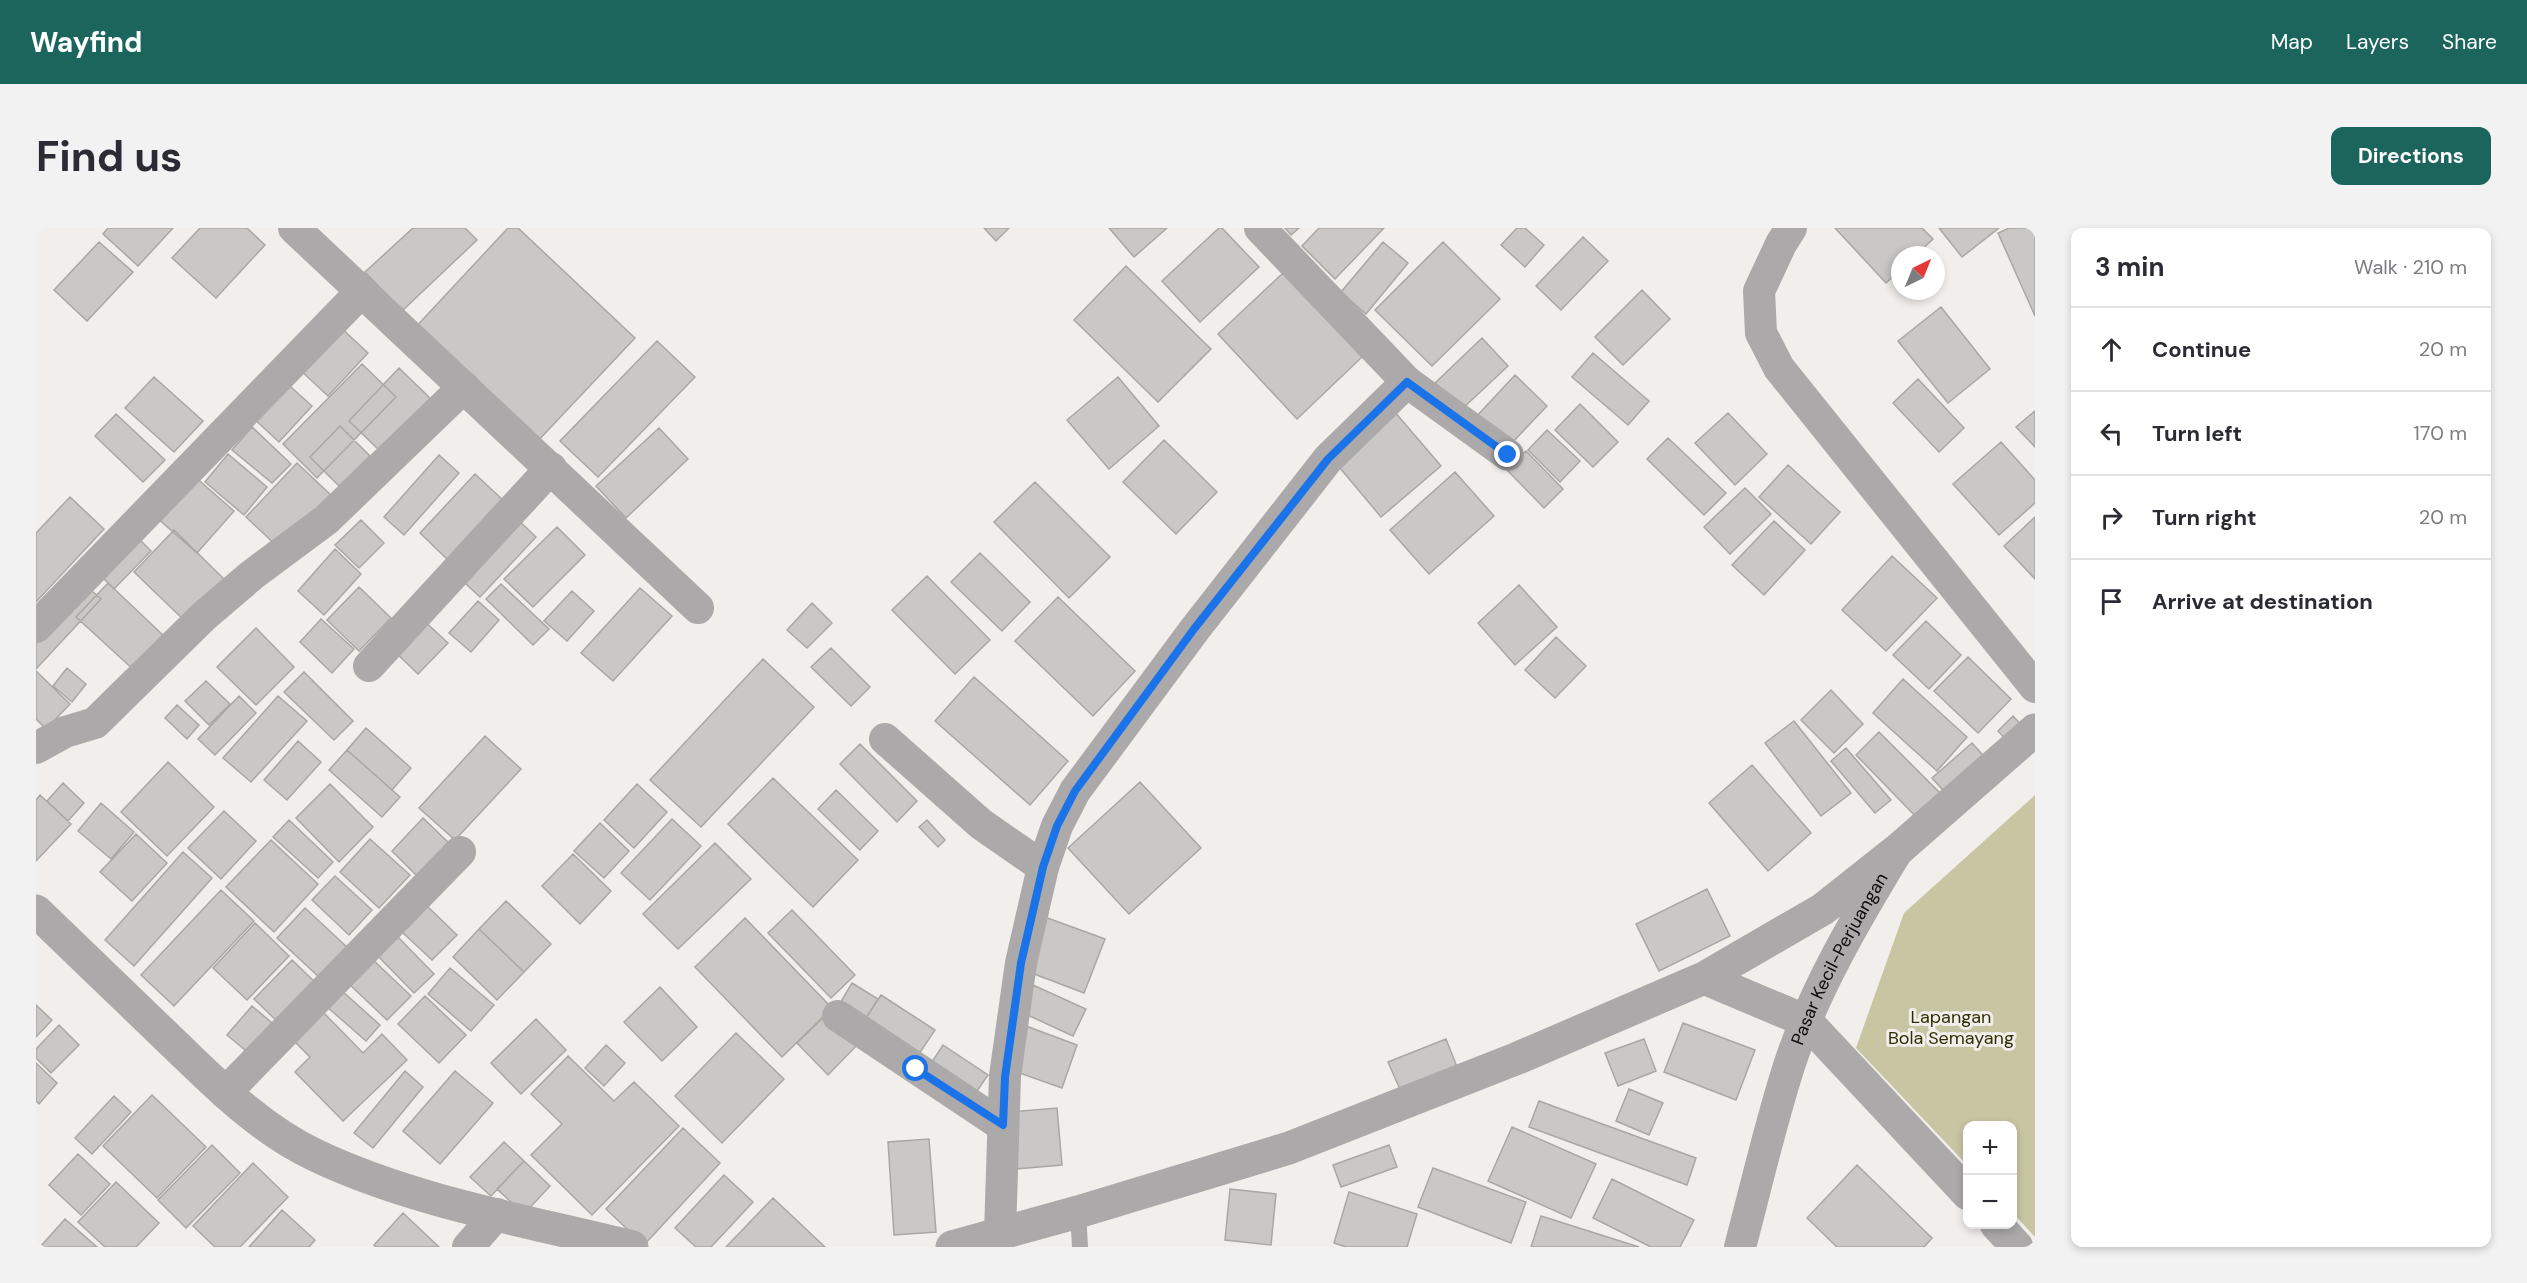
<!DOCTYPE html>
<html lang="en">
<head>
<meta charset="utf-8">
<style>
  body { margin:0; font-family:"DM Sans",sans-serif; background:#f2f2f3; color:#2b2b33 }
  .controls { position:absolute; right:18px; bottom:18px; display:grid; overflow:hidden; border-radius:12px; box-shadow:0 3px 9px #0003 }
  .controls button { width:54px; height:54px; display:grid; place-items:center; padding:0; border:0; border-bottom:2px solid #e1e1e2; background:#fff; color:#2b2b33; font:30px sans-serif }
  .compass { position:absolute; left:1855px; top:18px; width:54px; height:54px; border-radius:50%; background:#fff; box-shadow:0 3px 9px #0003; rotate:43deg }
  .stop { position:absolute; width:18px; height:18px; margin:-14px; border:4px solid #1a73e8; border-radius:50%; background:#fff }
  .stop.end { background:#1a73e8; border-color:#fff; box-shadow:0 2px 6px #0008 }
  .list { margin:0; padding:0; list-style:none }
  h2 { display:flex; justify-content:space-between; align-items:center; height:78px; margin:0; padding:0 24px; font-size:26px }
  h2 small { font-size:20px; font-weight:400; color:#7c7c81 }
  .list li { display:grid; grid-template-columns:39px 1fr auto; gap:18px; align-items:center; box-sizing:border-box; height:84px; padding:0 24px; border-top:2px solid #e1e1e2 }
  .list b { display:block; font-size:22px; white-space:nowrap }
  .list em { font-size:20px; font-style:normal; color:#7c7c81 }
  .icon { flex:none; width:33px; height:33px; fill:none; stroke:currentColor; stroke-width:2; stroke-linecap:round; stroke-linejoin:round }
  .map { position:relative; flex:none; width:1999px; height:1019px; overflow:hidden; border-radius:12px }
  header { display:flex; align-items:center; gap:36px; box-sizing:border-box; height:84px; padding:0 30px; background:#1b655d; color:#fff }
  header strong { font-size:28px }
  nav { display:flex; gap:33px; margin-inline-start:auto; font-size:21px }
  .intro { display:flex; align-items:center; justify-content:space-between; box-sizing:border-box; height:144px; padding:0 36px }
  h1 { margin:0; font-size:42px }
  .button { padding:15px 27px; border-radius:12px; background:#1b655d; color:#fff; font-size:21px; font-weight:700 }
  main { display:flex; gap:36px; padding:0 36px }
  aside { flex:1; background:#fff; border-radius:12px; box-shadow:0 3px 9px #0003 }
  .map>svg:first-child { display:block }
  .green { fill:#c8c5a2 }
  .building { fill:#cac8c6; stroke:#a9a7a4; stroke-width:1.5 }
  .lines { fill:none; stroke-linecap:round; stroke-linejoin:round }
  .service { stroke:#aba9a9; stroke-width:16 }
  .minor { stroke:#aba9a9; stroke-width:32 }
  .tertiary { stroke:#aba9a9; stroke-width:33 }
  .route { stroke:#1a73e8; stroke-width:8 }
  .labels { text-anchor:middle; stroke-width:6; stroke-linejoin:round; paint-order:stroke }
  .street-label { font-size:18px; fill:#0c0b0b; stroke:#f1eeec }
  .park-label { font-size:18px; fill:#322d00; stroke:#f1eeec }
</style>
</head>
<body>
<header>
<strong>Wayfind</strong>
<nav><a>Map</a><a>Layers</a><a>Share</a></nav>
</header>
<div class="intro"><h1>Find us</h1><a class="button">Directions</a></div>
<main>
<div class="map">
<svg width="1999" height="1019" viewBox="0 0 1999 1019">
  <rect width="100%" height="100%" fill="#f1eeec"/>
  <path class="green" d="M1999,567V1009L1977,985L1976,898H1932L1931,937L1820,820L1868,685Z"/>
  <path class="building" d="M72,0H137L102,38L67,6Z
    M164,0H211L229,17L180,70L136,30Z
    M377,0H429L441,12L366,83L329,44Z
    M472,0H482L599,110L499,216L377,102Z
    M948,0H973L960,13Z
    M1073,0H1131L1098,29Z
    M1183,0H1186L1223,39L1164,94L1126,53Z
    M1249,0H1263L1255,7Z
    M1283,0H1348L1299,51L1266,18Z
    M1481,0H1489L1508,17L1489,39L1465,17Z
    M1799,0H1886L1897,11L1880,27H1864V42L1850,55Z
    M1903,0H1963L1926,29Z
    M1973,0H1999V88L1962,5Z
    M1547,9L1572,33L1525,82L1500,58Z
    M63,14L97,44L51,93L18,62Z
    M1347,14L1372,35L1330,86L1305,64Z
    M1407,14L1464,71L1396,138L1339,82Z
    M1090,38L1175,121L1122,174L1038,92Z
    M1247,45L1326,129L1261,191L1182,106Z
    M1606,62L1634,91L1587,137L1559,109Z
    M1905,79L1954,141L1912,175L1862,113Z
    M302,97L332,125L292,168L262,140Z
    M1446,110L1472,138L1425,182L1399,155Z
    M621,113L659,149L562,249L524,213Z
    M1557,125L1613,173L1592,197L1536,149Z
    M326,136L360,169L281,250L247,216Z
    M363,140L395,171L345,224L313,193Z
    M1479,147L1511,178L1471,220L1439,190Z
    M118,149L167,193L138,224L89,180Z
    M1082,149L1123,198L1073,241L1031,192Z
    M246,151L276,178L243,214L213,186Z
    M1882,151L1928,200L1903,224L1857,175Z
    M1544,176L1582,214L1557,239L1519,202Z
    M1358,183L1405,238L1345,289L1299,234Z
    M1999,183V219L1980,199Z
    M1692,185L1731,226L1699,257L1659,215Z
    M80,186L129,232L107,254L59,208Z
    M304,198L334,228L303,258L274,229Z
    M216,199L255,236L236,255L196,222Z
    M623,200L652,231L590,290L560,258Z
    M1511,202L1544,233L1524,254L1492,222Z
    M1632,210L1690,265L1668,287L1611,231Z
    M1128,212L1181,264L1140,306L1087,254Z
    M1965,214L1999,252V275L1963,307L1917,256Z
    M1490,223L1527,261L1508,280L1471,242Z
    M192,226L231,259L208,287L169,254Z
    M403,227L423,245L368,307L348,289Z
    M261,235L297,269L245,322L210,289Z
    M1752,237L1804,284L1775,316L1723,269Z
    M1419,244L1458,288L1393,346L1354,302Z
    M439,246L468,273L413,333L384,305Z
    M158,248L198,283L161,325L121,290Z
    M999,254L1074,329L1033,370L958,294Z
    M1709,260L1735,286L1694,326L1668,299Z
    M34,269L68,301L0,374V305Z
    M476,286L500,309L444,369L419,346Z
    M1999,289V351L1968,318Z
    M325,292L348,315L323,340L299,317Z
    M1738,293L1769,322L1728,367L1696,337Z
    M521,299L549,327L497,379L468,351Z
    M138,302L189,352L149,393L98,344Z
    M98,306L115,323L78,361L61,344Z
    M299,321L325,346L288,387L262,363Z
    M944,325L994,374L966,403L915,354Z
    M1856,328L1901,370L1850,423L1806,382Z
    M891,348L954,412L919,446L856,382Z
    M47,355L65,371L0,441V405Z
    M72,355L130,410L99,443L40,389Z
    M465,356L513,401L497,417L450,371Z
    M1483,357L1521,399L1479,437L1442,395Z
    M323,359L355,390L323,423L291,392Z
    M604,360L636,388L577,453L545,425Z
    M536,363L558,383L531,413L508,393Z
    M1022,369L1099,443L1057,488L979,413Z
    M442,373L463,392L435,424L413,405Z
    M776,375L796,395L771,420L751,402Z
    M385,390L412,415L382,446L355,420Z
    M285,391L318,421L296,445L264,414Z
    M1890,393L1925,427L1893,461L1857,427Z
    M220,400L258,439L220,477L181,439Z
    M1520,409L1550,438L1519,470L1489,442Z
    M795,420L834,459L815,478L775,439Z
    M1932,429L1975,471L1942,505L1898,463Z
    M727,431L778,479L665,599L614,552Z
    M31,440L50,456L36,474L17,458Z
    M0,443L34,476L10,501L0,491Z
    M268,444L317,493L298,512L248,464Z
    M938,449L1032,533L994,577L899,493Z
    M1867,451L1931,509L1901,543L1837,485Z
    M170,453L194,476L173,497L149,473Z
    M1795,462L1827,496L1798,525L1765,492Z
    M203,468L220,485L179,527L162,511Z
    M242,468L271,493L215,554L187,530Z
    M141,477L163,497L151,511L129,490Z
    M1977,488L1990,502L1975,517L1962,503Z
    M1758,493L1815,565L1785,588L1729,515Z
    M330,500L375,540L356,562L311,522Z
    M1843,504L1910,571L1886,595L1820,527Z
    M449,508L485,541L419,612L383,580Z
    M262,513L285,534L251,572L228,552Z
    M1936,515L1954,535L1914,570L1896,550Z
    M824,516L881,573L861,594L804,536Z
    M1810,520L1855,572L1839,585L1795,533Z
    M311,522L364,569L346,589L293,542Z
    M132,534L178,579L131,628L85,584Z
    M1716,537L1775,605L1732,643L1673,575Z
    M737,550L822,632L777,679L692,596Z
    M1104,554L1165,620L1093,686L1032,620Z
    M27,555L48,575L32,593L11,573Z
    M294,556L337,599L303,634L260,590Z
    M601,556L631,584L598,620L568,592Z
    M800,562L842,603L824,622L782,581Z
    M4,567L35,596L0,633V572Z
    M65,575L98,604L75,631L42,603Z
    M188,583L220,613L185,651L152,620Z
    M387,590L415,617L383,650L356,623Z
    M636,591L665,618L614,672L585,645Z
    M253,592L297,634L282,650L237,609Z
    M891,592L909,612L902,619L883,599Z
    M564,595L593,623L568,650L538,623Z
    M100,606L131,635L96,673L64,644Z
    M334,611L374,647L343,680L304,644Z
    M235,612L282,656L238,704L190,659Z
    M679,615L715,651L642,721L607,686Z
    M147,624L176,650L98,738L69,712Z
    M537,626L575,663L544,696L506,658Z
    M299,648L336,682L313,707L276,672Z
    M1671,661L1694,708L1623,743L1600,696Z
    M185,662L218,693L138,778L105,747Z
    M470,673L515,716L488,744L443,701Z
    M390,677L421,707L396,732L365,703Z
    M269,680L312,720L284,750L241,710Z
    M756,682L819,747L795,770L732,705Z
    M1006,688L1069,711L1048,765L985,741Z
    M709,690L796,780L746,829L659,739Z
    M219,695L253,728L211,772L177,740Z
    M443,701L488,744L461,772L417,729Z
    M360,707L398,746L378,765L340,726Z
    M335,730L375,768L351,792L311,754Z
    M256,732L283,758L244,796L218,771Z
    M414,740L458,777L435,803L392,766Z
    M816,755L842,771L825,798L800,782Z
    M997,757L1050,781L1037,808L985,784Z
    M624,759L661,799L626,833L588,794Z
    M305,762L344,797L330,813L290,778Z
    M845,767L899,802L877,835L823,801Z
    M389,768L430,807L403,835L362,796Z
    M0,777L16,792L0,809Z
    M216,778L241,799L216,828L191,807Z
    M285,782L327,825L346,806L371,832L307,893L259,844L274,829L256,811Z
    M793,784L823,815L792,847L761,815Z
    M500,791L530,822L485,866L455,835Z
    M1647,795L1719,822L1700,872L1628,844Z
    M23,797L43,817L15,845L0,830V821Z
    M990,798L1041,817L1026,860L975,842Z
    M700,805L748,851L686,915L639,868Z
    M1410,811L1423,844L1366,866L1352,834Z
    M1608,811L1620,843L1582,858L1569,825Z
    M570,817L589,835L568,858L549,840Z
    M907,817L952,847L937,869L892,840Z
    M532,828L578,873L598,854L643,898L556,987L495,927L526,896L495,866Z
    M0,835L21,855L3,876L0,873Z
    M369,843L387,859L337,920L318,905Z
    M419,843L457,875L404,936L367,903Z
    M1593,861L1627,875L1613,907L1580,893Z
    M116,867L170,919L121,970L67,918Z
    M78,868L95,884L56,926L39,910Z
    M1503,873L1660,930L1651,957L1493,899Z
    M1021,880L1026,937L980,941L975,884Z
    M1476,899L1560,936L1535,990L1452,953Z
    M647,900L684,935L608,1017L570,981Z
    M893,911L900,1004L858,1007L852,914Z
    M468,914L488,933L455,968L434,949Z
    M176,917L204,945L150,1000L122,972Z
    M1353,917L1361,939L1305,959L1297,937Z
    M42,926L74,956L45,987L13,957Z
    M488,933L514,958L488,986L461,961Z
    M217,935L252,969L204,1019H179L157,998Z
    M1821,937L1896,1010L1888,1019H1801L1771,990Z
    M1397,940L1490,974L1475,1015L1382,979Z
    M688,947L717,974L675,1019H660L639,1000Z
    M1576,951L1658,992L1644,1019H1615L1557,990Z
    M80,954L123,995L100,1019H69L42,994Z
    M1194,961L1240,966L1235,1017L1189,1012Z
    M1313,964L1381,986L1371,1019H1310L1298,1015Z
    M737,970L789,1019H690Z
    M246,982L279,1012L273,1019H213Z
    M367,985L403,1019H340L338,1017Z
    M1505,988L1603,1019H1495Z
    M29,991L61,1019H4Z"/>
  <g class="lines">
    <path class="service" d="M1042,984L1044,1019"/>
    <g class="minor">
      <path d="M258,0L662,380"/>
      <path d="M1224,0L1371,154L1472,227"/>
      <path d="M1755,0L1745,16L1723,63L1725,105L1743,140L1999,459"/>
      <path d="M0,399L326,63"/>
      <path d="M333,438L515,240"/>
      <path d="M849,511L945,596L1007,639"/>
      <path d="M0,520L29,504L59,495L168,388L216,347L290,292L428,159"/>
      <path d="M802,788L967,898"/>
      <path d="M189,865L424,624"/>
      <path d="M964,1006L969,848L985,735L1007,639L1021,598L1039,563L1159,401L1292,231L1371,154"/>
      <path d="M432,1019L461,986"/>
      <path id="s1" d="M1704,1019C1720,959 1734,897 1753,838C1777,764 1820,691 1860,625"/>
    </g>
    <path class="tertiary" d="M0,683C45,726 89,769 134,812C178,854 222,900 279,927C375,973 492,993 596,1019
      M1668,750L1770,793L1932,966
      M1960,996L1981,1019
      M916,1019L1042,984L1253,920L1482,830L1668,750L1787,681L1864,620L1999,502"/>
  </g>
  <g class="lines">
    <path class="route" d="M880,841L967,897L969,849L985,735L1007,639L1021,598L1039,563L1158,401L1292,231L1371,154L1472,227"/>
  </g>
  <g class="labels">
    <g class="street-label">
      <text dy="6" stroke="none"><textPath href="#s1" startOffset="306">Pasar Kecil-Perjuangan</textPath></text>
    </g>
    <g class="park-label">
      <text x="1915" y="795">Lapangan<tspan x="1915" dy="21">Bola Semayang</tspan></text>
    </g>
  </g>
</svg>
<div class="controls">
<button>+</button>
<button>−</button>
</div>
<svg class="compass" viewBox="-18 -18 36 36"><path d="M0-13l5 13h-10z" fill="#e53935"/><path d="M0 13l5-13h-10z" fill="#7c7c81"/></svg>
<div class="stop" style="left:880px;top:841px"></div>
<div class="stop end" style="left:1472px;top:227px"></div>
</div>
<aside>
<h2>3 min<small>Walk · 210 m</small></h2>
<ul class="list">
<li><svg class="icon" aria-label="ahead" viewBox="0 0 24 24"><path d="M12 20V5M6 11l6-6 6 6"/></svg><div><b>Continue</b></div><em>20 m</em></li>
<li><svg class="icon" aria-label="left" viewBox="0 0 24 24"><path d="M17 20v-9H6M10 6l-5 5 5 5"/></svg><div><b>Turn left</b></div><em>170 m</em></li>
<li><svg class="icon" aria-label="right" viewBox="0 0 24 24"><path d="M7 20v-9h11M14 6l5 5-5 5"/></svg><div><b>Turn right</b></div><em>20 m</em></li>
<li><svg class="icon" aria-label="arrive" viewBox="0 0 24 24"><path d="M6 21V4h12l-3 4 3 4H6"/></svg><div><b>Arrive at destination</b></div></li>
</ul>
</aside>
</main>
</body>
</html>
